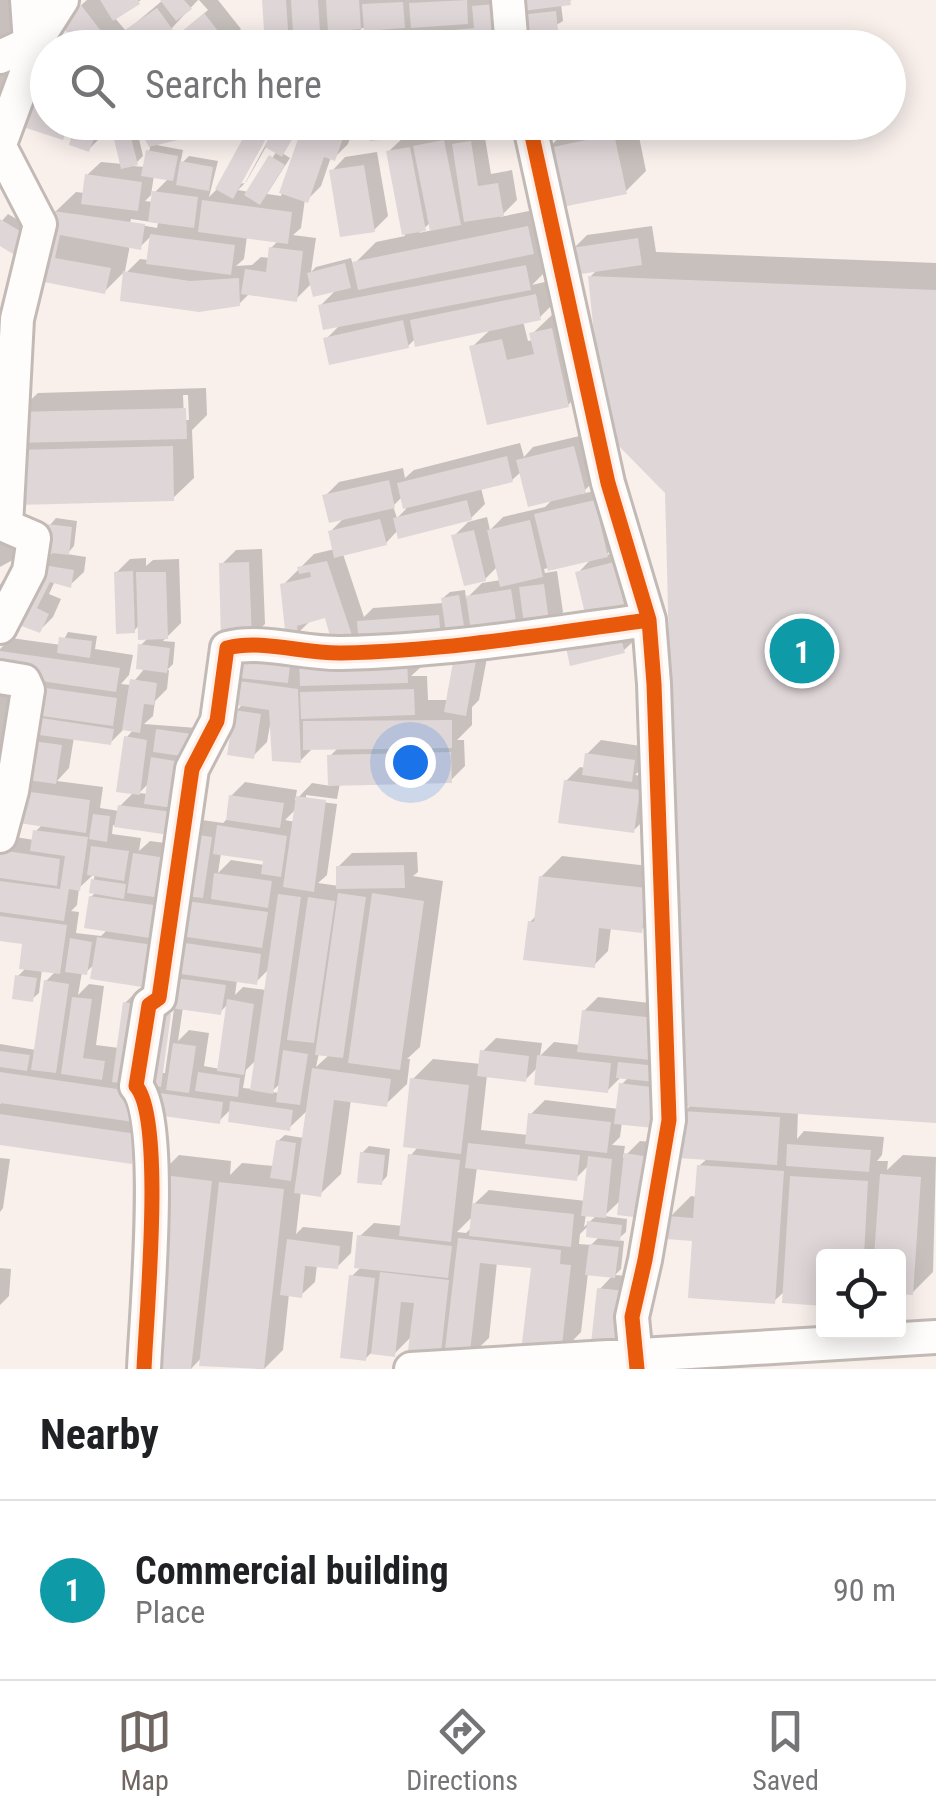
<!DOCTYPE html>
<html lang="en">
<head>
<meta charset="utf-8">
<style>
  body { margin:0; font-family:"Roboto Condensed",sans-serif; background:#f6f6f6; color:#202124 }
  .controls { position:absolute; right:30px; bottom:30px; display:grid; overflow:hidden; border-radius:10px; box-shadow:0 5px 25px #0003 }
  .controls button { width:90px; height:90px; display:grid; place-items:center; padding:0; border:0; border-bottom:2px solid #e0e0e0; background:#fff; color:#202124; font:50px sans-serif }
  .you { position:absolute; left:410px; top:762px; width:35px; height:35px; margin:-25px; border:8px solid #fff; border-radius:50%; background:#1a73e8; box-shadow:0 0 0 15px #1a73e833 }
  .badge { display:grid; place-items:center; width:65px; height:65px; border-radius:50%; background:#706662; color:#fff; font-size:32px; font-weight:700 }
  .pin { position:absolute; translate:-50% -50%; border:5px solid #fff; box-shadow:0 2px 10px #0006 }
  .list { margin:0; padding:0; list-style:none }
  h2 { display:flex; justify-content:space-between; align-items:center; height:130px; margin:0; padding:0 40px; font-size:42px }
  h2 small { font-size:32px; font-weight:400; color:#757577 }
  .list li { display:grid; grid-template-columns:65px 1fr auto; gap:30px; align-items:center; box-sizing:border-box; height:180px; padding:0 40px; border-top:2px solid #e0e0e0 }
  .list b { display:block; font-size:38px; white-space:nowrap }
  .list p { margin:0; font-size:32px; white-space:nowrap; color:#757577 }
  .list em { font-size:32px; font-style:normal; color:#757577 }
  .icon { flex:none; width:55px; height:55px; fill:none; stroke:currentColor; stroke-width:2; stroke-linecap:round; stroke-linejoin:round }
  .map { position:relative; flex:none; width:936px; height:1369px; overflow:hidden }
  .search { position:absolute; background:#fff; box-shadow:0 5px 25px #0003; left:30px; right:30px; top:30px; height:110px; display:flex; align-items:center; gap:25px; box-sizing:border-box; padding:0 35px; border-radius:55px; color:#757577; font-size:38px }
  .sheet { height:310px; background:#fff }
  nav { display:flex; justify-content:space-around; align-items:center; box-sizing:border-box; height:140px; border-top:2px solid #e0e0e0; background:#fff; font-size:28px; color:#757577 }
  nav a { display:grid; justify-items:center; gap:5px }
  nav .on { color:#706662 }
  .map>svg:first-child { display:block }
  .shadow { fill:#0003; fill-rule:evenodd }
  .building { fill:#dfd6d8 }
  .lines { fill:none; stroke-linecap:round; stroke-linejoin:round }
  .minor-casing { stroke:#c3bab6; stroke-width:38 }
  .minor { stroke:#fefdfc; stroke-width:32 }
  .cycleway-casing { stroke:#ffede6; stroke-width:21 }
  .cycleway { stroke:#e8590c; stroke-width:15 }
</style>
</head>
<body>
<div class="map">
<svg width="936" height="1369" viewBox="0 0 936 1369">
  <rect width="100%" height="100%" fill="#f9f0ec"/>
  <path class="shadow" d="M0,0H15L20,33L0,46Z
    M87,0H141L114,17L126,31L163,0H198L171,29L145,48H82L62,22Z
    M199,0H218L241,29L222,48H163L208,10Z
    M265,0H508L506,48H364V40L377,27L362,28L348,44L297,48L296,34L288,42Z
    M523,0H572L561,4L563,21L551,28L552,34L543,44L599,30L604,47L538,48L544,41L522,16L530,8Z
    M6,64L27,68L0,99V73Z
    M47,91L48,122H77L63,137L27,125L33,105Z
    M79,122H107L102,136L89,149Z
    M112,122H135L143,156L133,166L145,167L151,144L183,150L180,165L189,156L218,161L209,197L218,188L245,183L278,122H302L282,153L290,158L267,194L281,196L306,122H355L348,144L334,158L331,157L321,186L307,200L305,199L301,228L293,235L316,238L311,272L316,267L351,258L353,265L376,242L405,236L388,152L406,135L371,127L376,122H508L483,126L491,174L512,170L517,200L500,217L548,207L553,232L537,247L546,246L550,267L532,285L549,281L554,303L540,317L523,321L528,341L533,340L532,334L553,314L572,309L589,384L568,405L472,347L492,328L416,338L408,346L326,339L341,324L320,306L338,288L312,283L296,299L250,293L239,304L126,273L140,259L149,260L153,234L140,247L130,245L125,271L105,291L37,279L55,212L76,192L85,193L87,175L101,162L123,164ZM472,127L460,140L458,129ZM267,145L277,151L249,192L238,190L246,182ZM154,175L169,178L155,192L153,202L145,201L151,195ZM131,219L158,223L157,228L130,223ZM431,222L433,230L419,233ZM247,236L279,240L271,248L270,258L261,257L252,265L236,266L244,259Z
    M138,122H201L189,134L151,144Z
    M543,122H574L544,129Z
    M599,122H636L646,171L626,191L547,150L567,129Z
    M377,152L388,216L374,230L332,171L345,157Z
    M8,214L40,233L0,243V223Z
    M652,226L656,252L936,263V1121L798,1111L797,1139L804,1131L884,1137L882,1155L877,1161H888L887,1170L903,1155L936,1157L933,1272L912,1293L898,1256H824L774,1301L670,1217L691,1196L697,1197L699,1166L708,1158L684,1112L692,1104L667,492L590,277L598,269L573,249L587,235Z
    M206,388L207,415L192,430L194,478L173,498L15,502L14,517L4,527L23,530L19,557L23,553L34,559L1,615L6,617L0,628V585L18,557L0,567V413H17L38,393ZM183,395H188L189,420H184Z
    M588,434L598,477L581,494L608,488L620,541L606,555L627,550L640,600L626,614L578,573L592,558L544,569L545,573L557,571L563,612L549,626L420,641L421,667L411,676H427L428,700H449L458,652L490,642L479,700L472,707V725L457,740H464L465,766L451,780L340,783L337,799L306,795V800L337,804L327,875L318,883L339,886L338,867L352,853L417,852L418,872L413,876L443,881L420,1047L407,1059H410L407,1084L386,1104L351,1099L341,1174L320,1194L301,1191L296,1234L303,1227L353,1232L351,1253L337,1267L317,1265L315,1282L301,1295L289,1294L283,1350L264,1369L202,1364V1357L191,1369H180L159,1175L179,1155L231,1161L230,1175L242,1163L274,1166L278,1141L285,1135L304,1138L309,1109L289,1128L232,1108L219,1121L156,1112L152,1141L131,1161L0,1143V1104L3,1101H0V1044L36,1050L46,981L56,971L42,969L39,993L32,999L18,976L27,967L25,942L0,939V858L15,837L34,840L35,832L43,824L0,803V649L11,638L61,645L68,632L97,636L95,649L133,655L129,675L121,684L131,685L145,668L141,645L149,637L140,624L134,631L116,573L130,559L146,558V566L153,560L179,559L181,623L163,641L175,642L173,664L167,670H169L167,689L155,701L153,716L144,724L197,728L176,834L113,825L112,834L141,838L139,851L150,841L187,846L189,834L202,820L223,823L228,818L231,796L245,782L297,790L295,801L312,783L331,786L330,756L339,747L313,748L300,761L270,725L267,742L253,756L236,711L243,704L231,702L222,564L236,550L262,549L265,624L250,638L335,644L326,615L312,619L297,634L283,585L314,554L335,549L330,532L346,516L325,496L339,482L403,468L405,478L414,470L520,443L524,457L533,447ZM522,471L554,498L545,507L503,517L490,530L487,517L468,522L454,536L485,579L498,566L501,580L482,583L466,599L465,590L450,592L443,598L444,603L373,608L364,617L343,554L386,543L398,530L471,518L485,504L481,488L512,480ZM403,496L406,509L397,518L393,506ZM125,728L134,729L126,738L134,792L120,806L119,811L100,808L103,787L57,781L69,768L74,737L110,743ZM150,782L148,794L139,793ZM297,808L295,822L285,820ZM221,853L266,859L265,865L231,860L218,873ZM95,873L92,891L96,892L91,897L108,929L101,936L76,933L79,912L71,911L77,905L79,888ZM95,964L156,991L139,989L125,1003L119,1048L96,1045L104,986L89,984L78,995L82,972H86ZM270,968L267,990L243,987L235,995L237,980L256,982ZM170,1001L175,1002L165,1073H160ZM229,1003L220,1069L204,1066L209,1033L189,1030L178,1041L183,1007L220,1012ZM319,1053L330,1054L316,1067ZM257,1059L253,1089L243,1088L246,1070ZM282,1082L280,1093L271,1092Z
    M56,518L77,521L74,546L67,554L86,557L84,572L70,585L55,581L49,594L61,599L53,617L39,631L15,621L39,566L54,551L50,525Z
    M638,637L624,650L568,644Z
    M601,740L647,747L645,765L635,775L652,777L647,817L633,831L566,781L580,767L585,768L587,754Z
    M562,856L666,868L662,909L641,930L611,927L608,951L594,965L530,922L537,915L541,877Z
    M598,997L667,1005L663,1044L648,1059L662,1061L672,1075L622,1122L620,1137L612,1145L625,1146L623,1158L640,1141L663,1143L622,1199L604,1216L627,1219L626,1232L617,1240L624,1241L621,1269L615,1275L638,1277L632,1330L600,1289L613,1275L588,1273L581,1332L561,1353L533,1266L497,1262L489,1338L468,1358L443,1355L412,1336L394,1354L372,1352L365,1359L351,1277L362,1266L360,1236L374,1223L403,1226L411,1155L419,1146L412,1080L433,1059L481,1064L482,1052L496,1038L542,1043L540,1056L554,1042L580,1045L584,1011ZM539,1066L607,1091L622,1076L629,1077L622,1084L619,1109L545,1100L531,1114L528,1135L481,1130L487,1075L525,1080ZM590,1164L586,1201L489,1190L472,1206L477,1167L576,1178ZM586,1214L597,1215L584,1227ZM473,1216L472,1227L466,1233L457,1232ZM589,1225L600,1236L591,1245L579,1244L580,1234Z
    M369,1146L390,1149L387,1176L381,1183L362,1153Z
    M0,1158L10,1159L3,1208L0,1212Z
    M0,1268L11,1269L9,1296L0,1305Z"/>
  <path class="building" d="M100,0H138L140,4L113,21Z
    M160,0H184L192,9L176,21Z
    M262,0H286L289,44L265,45Z
    M291,0H318L321,48H294Z
    M326,0H359L361,29L349,30L350,47L329,48Z
    M467,0L468,24L411,28L409,3Z
    M521,0H570L571,5L522,11Z
    M403,2L405,28L364,31L362,4Z
    M494,4L498,42L443,48H362L361,39L474,28L472,6Z
    M81,5L114,48H79L59,22Z
    M157,8L173,30L149,48H129L119,34Z
    M556,11L558,30L546,31L547,43L524,46L520,15Z
    M204,13L229,45L162,48Z
    M31,103L48,108V122H69L63,140L23,127Z
    M76,122H100L89,152L69,145Z
    M110,122H127L138,165L121,169Z
    M136,122H182L190,137L149,147Z
    M252,122H275L233,199L215,189Z
    M278,122L300,125L282,157L265,147Z
    M304,122L344,135L335,161L324,157L308,203L279,193Z
    M402,122H513V125L370,141L368,126Z
    M614,134L627,194L557,208L544,149Z
    M444,140L461,225L430,231L413,146Z
    M471,141L478,186L498,183L504,216L464,222L452,144Z
    M410,147L426,231L402,235L386,151Z
    M146,150L178,156L173,181L141,176Z
    M269,155L285,165L260,205L244,195Z
    M180,161L213,167L209,191L176,185Z
    M364,165L375,232L340,237L329,170Z
    M85,174L142,182L138,211L81,204Z
    M152,191L198,197L194,228L148,222Z
    M202,200L292,212L288,244L198,232Z
    M53,211L145,224L141,250L60,235L55,258L111,268L105,294L34,280Z
    M0,219L35,240L23,260L0,246Z
    M528,226L534,254L358,290L352,262Z
    M150,234L235,245L231,275L146,264Z
    M638,238L642,265L574,275L571,248Z
    M269,247L303,251L297,302L241,294L245,269L266,272Z
    M345,263L351,288L313,297L307,273Z
    M526,265L531,290L323,330L318,305Z
    M123,271L190,281L239,278L240,306L199,312L120,301Z
    M588,276L936,290V1123L681,1106L665,493L604,431Z
    M536,294L541,320L415,347L410,320Z
    M403,320L409,348L329,365L323,338Z
    M552,328L569,407L487,425L469,346L502,339L507,360L534,354L529,333Z
    M186,408L187,439L16,443L14,412Z
    M173,446L174,501L17,505L15,450Z
    M574,446L586,493L528,507L516,460Z
    M507,456L513,482L403,509L397,483Z
    M389,480L395,508L329,523L322,495Z
    M467,500L472,520L398,539L393,518Z
    M595,500L608,557L548,571L534,514Z
    M380,519L387,545L334,558L328,531Z
    M530,520L543,577L500,587L487,530Z
    M47,524L72,527L69,555L44,552Z
    M474,530L486,581L464,586L451,535Z
    M327,561L354,641L333,647L325,618L297,626L298,636L286,639L280,584L311,577L310,572L299,574L297,567Z
    M249,562L252,640L221,641L219,563Z
    M614,562L627,616L588,626L575,572Z
    M37,564L74,570L71,588L50,582L37,608L49,614L40,633L11,622Z
    M133,571L135,633L116,634L114,572Z
    M136,572H166L168,639L138,640Z
    M544,584L550,629L525,632L519,587Z
    M511,589L518,633L472,639L466,596Z
    M459,595L466,638L447,640L441,598Z
    M439,615L441,642L359,648L357,621Z
    M619,631L625,653L570,666L565,643Z
    M59,637L92,641L90,658L57,653Z
    M138,644L170,648L167,673L136,669Z
    M232,650L291,657L288,683L229,677Z
    M0,651L120,668L116,692L0,675Z
    M455,651L477,655L466,716L444,712Z
    M407,655L408,683L300,686L299,657Z
    M130,679L157,683L154,705L144,704L140,733L122,730Z
    M231,680L298,689L301,763L272,761L269,710L228,704Z
    M32,686L117,698L113,726L28,714Z
    M414,689L415,715L301,719L300,692Z
    M234,710L261,714L254,759L227,755Z
    M28,716L114,729L111,745L25,733Z
    M452,720V748L303,750V721Z
    M156,729L192,734L189,757L153,752Z
    M124,736L147,740L140,795L116,792Z
    M25,740L62,745L56,784L20,779Z
    M451,752L452,783L328,786L327,755Z
    M585,753L635,760L632,782L582,775Z
    M151,757L187,763L181,809L144,804Z
    M564,780L640,790L634,833L558,823Z
    M16,790L90,800L86,833L12,822Z
    M229,795L284,803L280,828L226,820Z
    M296,796L326,800L314,892L283,887Z
    M118,805L181,813L177,836L114,827Z
    M93,814L110,816L107,842L89,839Z
    M217,825L287,836L281,877L261,874L263,861L213,854Z
    M33,830L88,837L80,891L69,889L64,921L0,912V881L60,889L65,856L30,851Z
    M186,833L212,837L203,898L177,895Z
    M91,846L129,851L124,881L87,875Z
    M0,850L60,859L57,886L0,878Z
    M133,853L173,859L167,899L127,893Z
    M404,865L405,888L336,889V866Z
    M214,873L272,881L268,908L211,899Z
    M539,876L647,888L642,933L599,928L595,968L523,960L528,921L534,922Z
    M91,879L126,884L124,899L89,893Z
    M338,893L366,897L343,1058L315,1055Z
    M372,893L424,901L400,1070L348,1063Z
    M278,894L301,897L273,1094L250,1090Z
    M89,896L168,907L163,940L84,928Z
    M308,897L335,901L314,1043L287,1040Z
    M179,900L268,912L262,948L173,935Z
    M0,916L67,925L60,974L19,969L22,944L0,941Z
    M97,937L161,946L155,989L90,979Z
    M70,938L92,942L87,975L65,972Z
    M171,941L261,954L257,985L167,972Z
    M15,975L37,978L33,1002L12,999Z
    M168,977L226,985L221,1015L163,1007Z
    M44,980L69,984L56,1073L31,1070Z
    M72,997L92,999L83,1058L105,1061L102,1080L61,1074Z
    M227,999L254,1004L244,1075L217,1071Z
    M123,1002L143,1005L132,1085L112,1082Z
    M582,1010L655,1018L650,1060L577,1052Z
    M152,1011L171,1014L161,1087L142,1085Z
    M173,1043L196,1046L189,1093L166,1090Z
    M283,1050L308,1054L300,1105L276,1102Z
    M480,1050L529,1056L526,1082L477,1076Z
    M0,1051L30,1055L27,1071L0,1067Z
    M537,1055L611,1063L608,1093L534,1085Z
    M618,1062L657,1066L655,1082L616,1078Z
    M312,1068L391,1079L387,1107L334,1100L321,1197L294,1193Z
    M0,1072L138,1092L134,1122L0,1103Z
    M198,1072L240,1078L238,1097L195,1091Z
    M410,1078L469,1085L461,1154L403,1147Z
    M619,1083L659,1088L654,1128L614,1124Z
    M153,1092L223,1102L220,1124L149,1114Z
    M230,1101L293,1110L290,1131L228,1122Z
    M682,1111L780,1117L777,1165L679,1158Z
    M528,1113L611,1122L607,1153L525,1144Z
    M0,1114L137,1134L132,1164L0,1145Z
    M276,1140L296,1143L291,1181L270,1178Z
    M468,1143L580,1155L577,1181L465,1168Z
    M787,1144L871,1150L869,1172L786,1166Z
    M360,1152L385,1155L382,1185L357,1183Z
    M624,1153L650,1157L643,1218L617,1215Z
    M408,1154L460,1160L451,1242L399,1236Z
    M588,1156L612,1159L606,1218L581,1216Z
    M697,1165L784,1171L775,1304L688,1298L692,1241L666,1239L668,1216L693,1218Z
    M156,1174L212,1181L191,1369H156Z
    M880,1174L921,1177L913,1295L898,1294V1256H874Z
    M790,1176L868,1181L864,1256H824V1306L782,1303Z
    M219,1182L284,1189L264,1369L199,1366Z
    M472,1203L574,1214L571,1247L469,1236Z
    M587,1221L622,1225L620,1241L586,1237Z
    M357,1235L452,1246L448,1278L354,1268Z
    M458,1238L561,1250L560,1264L571,1265L561,1355L521,1351L531,1268L480,1263L469,1361L444,1358Z
    M287,1239L340,1246L338,1269L305,1266L302,1298L280,1295Z
    M589,1244L619,1247L615,1278L585,1275Z
    M380,1272L449,1280L440,1362L407,1358L414,1303L401,1302L395,1357L371,1354Z
    M349,1275L375,1278L366,1361L340,1358Z
    M597,1288L625,1291L619,1346L591,1343Z"/>
  <g class="lines">
    <g class="minor-casing">
      <path id="minor" d="M508,0L512,48
        M0,57L30,43L27,0
        M529,122L608,483L649,620L654,684L669,1120L645,1260L632,1317L637,1369
        M0,144L41,33L62,0
        M0,147L40,224L17,319L6,526L34,538L29,571L0,627
        M0,677L24,681L28,690L12,791L0,836
        M144,1369C146,1317 165,1119 136,1086L149,1005L159,998L192,769L217,721L227,648C264,639 303,654 342,653C444,651 547,634 649,620
        M411,1369L936,1337"/>
    </g>
    <use href="#minor" class="minor"/>
    <g class="cycleway-casing">
      <path id="cycleway" d="M529,122L608,483L649,620L654,684L669,1120L645,1260L632,1317L637,1369
        M144,1369C146,1317 165,1119 136,1086L149,1005L159,998L192,769L217,721L227,648C264,639 303,654 342,653C444,651 547,634 649,620"/>
    </g>
    <use href="#cycleway" class="cycleway"/>
  </g>
</svg>
<div class="controls">
<button><svg class="icon" aria-label="locate" viewBox="0 0 24 24"><circle cx="12" cy="12" r="6"/><path d="M12 2v4M12 18v4M2 12h4M18 12h4"/></svg></button>
</div>
<div class="you"></div>
<div class="pin badge" style="left:802px;top:651px;background:#0f9aa8">1</div>
<div class="search"><svg class="icon" aria-label="search" viewBox="0 0 24 24"><circle cx="10" cy="10" r="6"/><path d="M15 15l6 6"/></svg>Search here</div>
</div>
<section class="sheet">
<h2>Nearby<small></small></h2>
<ul class="list">
<li><span class="badge" style="background:#0f9aa8">1</span><div><b>Commercial building</b><p>Place</p></div><em>90 m</em></li>
</ul>
</section>
<nav>
<a class="on"><svg class="icon" aria-label="map" viewBox="0 0 24 24"><path d="M3 6l6-2 6 2 6-2v14l-6 2-6-2-6 2zM9 4v14M15 6v14"/></svg>Map</a>
<a><svg class="icon" aria-label="directions" viewBox="0 0 24 24"><path d="M12 3l9 9-9 9-9-9zM9 14v-3h6M13 9l2 2-2 2"/></svg>Directions</a>
<a><svg class="icon" aria-label="saved" viewBox="0 0 24 24"><path d="M7 4h10v16l-5-4-5 4z"/></svg>Saved</a>
</nav>
</body>
</html>
